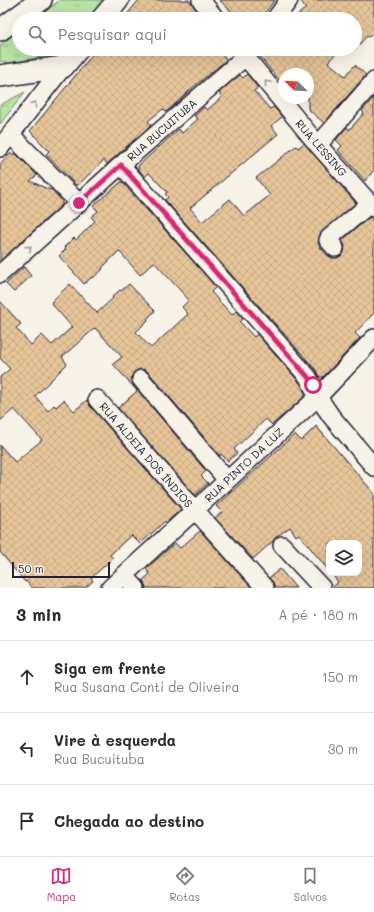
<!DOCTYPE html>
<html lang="pt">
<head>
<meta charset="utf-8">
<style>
  body { margin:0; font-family:Mali,sans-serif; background:#f2f2f3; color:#2b2b33 }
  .controls { position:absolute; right:12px; bottom:12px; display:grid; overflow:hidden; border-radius:8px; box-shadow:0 4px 16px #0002 }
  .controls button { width:36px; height:36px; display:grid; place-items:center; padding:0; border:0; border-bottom:1px solid #e1e1e2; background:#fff; color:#2b2b33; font:20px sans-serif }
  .compass { position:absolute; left:278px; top:68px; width:36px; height:36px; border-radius:50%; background:#fff; box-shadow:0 4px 16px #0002; rotate:294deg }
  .scale { position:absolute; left:12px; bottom:10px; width:98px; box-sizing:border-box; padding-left:4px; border:2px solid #22223b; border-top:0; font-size:11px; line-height:14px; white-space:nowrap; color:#22223b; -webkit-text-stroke:3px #f7f3e8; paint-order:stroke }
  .stop { position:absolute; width:12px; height:12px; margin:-9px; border:3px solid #db2777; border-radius:50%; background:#fff }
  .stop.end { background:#db2777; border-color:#fff; box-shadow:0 1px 4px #0008 }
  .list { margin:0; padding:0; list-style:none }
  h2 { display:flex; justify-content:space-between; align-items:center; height:52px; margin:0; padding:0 16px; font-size:17px }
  h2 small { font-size:13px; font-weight:400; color:#7c7c81 }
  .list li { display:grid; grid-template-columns:26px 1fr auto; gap:12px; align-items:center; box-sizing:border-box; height:72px; padding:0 16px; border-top:1px solid #e1e1e2 }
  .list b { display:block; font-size:15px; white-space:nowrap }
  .list p { margin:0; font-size:13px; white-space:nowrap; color:#7c7c81 }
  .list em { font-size:13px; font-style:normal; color:#7c7c81 }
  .icon { flex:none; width:22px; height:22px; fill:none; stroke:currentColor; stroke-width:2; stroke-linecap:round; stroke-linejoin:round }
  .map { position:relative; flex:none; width:374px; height:588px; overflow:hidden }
  .search { position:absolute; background:#fff; box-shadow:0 4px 16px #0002; left:12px; right:12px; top:12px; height:44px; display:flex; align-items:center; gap:10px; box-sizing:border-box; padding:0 14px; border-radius:22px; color:#7c7c81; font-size:15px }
  .sheet { height:268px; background:#fff }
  nav { display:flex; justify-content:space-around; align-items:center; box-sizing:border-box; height:56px; border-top:1px solid #e1e1e2; background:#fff; font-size:11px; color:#7c7c81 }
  nav a { display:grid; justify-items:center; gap:2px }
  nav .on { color:#db2777 }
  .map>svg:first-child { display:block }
  .park { fill:url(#park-tufts); stroke:#6c8470 }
  .building { fill:url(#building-cross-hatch); stroke:#22223b }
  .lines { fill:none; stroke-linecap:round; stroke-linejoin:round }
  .minor-casing { stroke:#22223b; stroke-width:20 }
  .major-casing { stroke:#22223b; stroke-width:24 }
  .minor { stroke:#f7f3e8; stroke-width:17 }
  .major { stroke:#f7f3e8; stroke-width:21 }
  .oneway { stroke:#97959a }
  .route { stroke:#db2777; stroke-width:5 }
  .labels { text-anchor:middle; stroke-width:3; stroke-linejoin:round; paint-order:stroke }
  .street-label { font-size:11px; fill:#22223b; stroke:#f7f3e8 }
</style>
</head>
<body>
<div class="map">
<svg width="374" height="588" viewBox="0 0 374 588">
  <defs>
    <pattern id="park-tufts" width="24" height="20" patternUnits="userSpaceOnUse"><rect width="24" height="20" fill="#b7e5a4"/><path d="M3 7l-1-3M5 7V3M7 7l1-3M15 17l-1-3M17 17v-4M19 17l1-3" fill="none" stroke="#9dc48e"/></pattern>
    <pattern id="building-cross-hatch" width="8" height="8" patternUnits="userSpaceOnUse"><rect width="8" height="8" fill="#e7c599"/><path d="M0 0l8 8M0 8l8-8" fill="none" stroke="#c6a985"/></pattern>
  </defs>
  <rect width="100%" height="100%" fill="#f7f3e8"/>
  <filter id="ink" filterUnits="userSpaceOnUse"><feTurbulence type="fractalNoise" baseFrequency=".025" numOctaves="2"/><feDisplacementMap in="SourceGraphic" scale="8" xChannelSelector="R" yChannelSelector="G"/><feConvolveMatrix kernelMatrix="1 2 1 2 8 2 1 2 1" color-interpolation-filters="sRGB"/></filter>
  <g filter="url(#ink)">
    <path class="park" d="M60,0H107L92,19H35Z
      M19,31V49H68L63,53L9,63L0,61V45Z
      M25,92L0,124V105Z"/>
    <path class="building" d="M139,0H189L203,19H123Z
      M219,0H275L260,19H240Z
      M300,0H374V32L369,37L367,36L355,49V19H293L306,8Z
      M97,49H218L226,59L225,61L196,85L166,112L163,109L148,121L151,125L107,164L104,160L77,186L46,154L49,151L30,131Z
      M270,49H340L328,62L345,76L355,65L366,75L324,123L308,109V74H284V86L260,57Z
      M247,74L258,88L254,91L270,109L274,107L282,117L271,126L278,134L190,208L202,222L230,199L244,216L270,195L256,178L296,146L298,148L304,143L356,203L320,234L318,242L320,247L327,255L332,258H337L341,256L344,252L345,246L342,240L370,217L374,222V313L355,333L360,338L323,377H319L316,370L165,200L168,197L165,194L167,192L149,173L145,177L139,170L138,166L179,129L182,133L198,119L194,116L204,107L207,110L222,97L219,93L230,83L240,75L243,78Z
      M374,97V170L365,181L338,150L342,146L336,140L347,127L349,130L364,113L362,111Z
      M10,154H16L37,175L30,181L50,190L51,189L62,201V205L0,261V165Z
      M121,182H122L216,287L211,292L232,315L236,311L243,319L240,322L254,337L257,334L300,383L306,395L272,425L266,419L234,449L237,453L228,461L221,454L220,456L149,373L145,370L140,369L134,372L132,376L131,380L133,385L206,471L201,476L208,483L195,495L118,408L137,391L113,364L122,357L95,328L62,357L67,364L35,396L48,411L54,405L56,407L64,400L74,411L87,400L90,406L181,509L166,523L165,521L140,544L131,535L110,555L113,558L91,578L93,581L85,588H32L26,581L25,582L0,552V445L15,462L42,440L14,409L0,421V377L10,369L0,358V301L21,324L16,328L31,345L42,335L52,345L72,327L51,303L52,302V301L70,284L97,313L113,298L112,297L120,290L121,291L129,284L155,311L147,319L148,320L136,332L151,348L188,314L182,307L189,300L154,262L140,275L119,251L102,268L103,269L93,278L92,277L84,284L59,256L66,249L64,247L74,238L76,240L95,221L91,217L98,211L93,206Z
      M24,267L31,276L14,292L6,284Z
      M316,426L374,493V588H332L338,582L331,573H359V543H329V571L299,534L296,536L290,527L276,537L272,542L253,559L215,518L222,512L216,506L295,434L301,441Z
      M200,531L252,588H146L143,580L150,574L146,569L175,543L180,548Z
      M280,569L296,588H275L273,582L269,578Z"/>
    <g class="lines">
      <g class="minor-casing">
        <path id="minor" d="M201,0L216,19
          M275,19L289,0
          M239,49L318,145L374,208
          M11,135L79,203
          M318,145L374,81
          M0,148L63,67
          M121,165L308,377L318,397L331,416L374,467
          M335,248L328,240L329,238L370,204
          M0,274L121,165L245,57L252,49
          M141,379L227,480
          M97,399L195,510L265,588
          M282,545L322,588
          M124,575L136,588
          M110,588L318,397L374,338"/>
      </g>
      <g class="major-casing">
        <path id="major" d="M102,19L118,0
          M0,30L41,0
          M0,76L63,67L78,49"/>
      </g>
      <use href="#minor" class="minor"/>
      <use href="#major" class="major"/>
    </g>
    <defs><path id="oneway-chevron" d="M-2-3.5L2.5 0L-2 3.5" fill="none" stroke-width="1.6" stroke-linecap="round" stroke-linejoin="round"/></defs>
    <g class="oneway">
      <use href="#oneway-chevron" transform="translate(267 83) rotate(-130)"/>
      <use href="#oneway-chevron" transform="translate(34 104) rotate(-52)"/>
      <use href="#oneway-chevron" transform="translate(29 248) rotate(-42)"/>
    </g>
  </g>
  <g class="lines" filter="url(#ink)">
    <path class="route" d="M79,203L121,165L308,377L313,385"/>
  </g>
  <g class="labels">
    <g class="street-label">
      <text transform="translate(162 130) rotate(-41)" y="4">RUA BUCUITUBA</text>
      <text transform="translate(321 148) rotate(49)" y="4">RUA LESSING</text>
      <text transform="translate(146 455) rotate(49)" y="4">RUA ALDEIA DOS ÍNDIOS</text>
      <text transform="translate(244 465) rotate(-43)" y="4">RUA PINTO DA LUZ</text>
    </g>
  </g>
</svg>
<div class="controls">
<button><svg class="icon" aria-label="layers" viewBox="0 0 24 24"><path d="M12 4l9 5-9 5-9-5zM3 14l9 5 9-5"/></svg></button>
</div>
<svg class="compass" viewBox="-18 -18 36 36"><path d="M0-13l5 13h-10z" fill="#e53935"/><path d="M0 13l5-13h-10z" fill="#7c7c81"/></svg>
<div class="scale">50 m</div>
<div class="stop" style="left:313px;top:385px"></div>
<div class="stop end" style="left:79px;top:203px"></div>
<div class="search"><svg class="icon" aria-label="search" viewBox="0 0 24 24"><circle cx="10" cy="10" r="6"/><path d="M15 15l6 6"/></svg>Pesquisar aqui</div>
</div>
<section class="sheet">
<h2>3 min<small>A pé · 180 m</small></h2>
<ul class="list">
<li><svg class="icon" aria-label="ahead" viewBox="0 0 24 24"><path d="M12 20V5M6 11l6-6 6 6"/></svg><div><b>Siga em frente</b><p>Rua Susana Conti de Oliveira</p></div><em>150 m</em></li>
<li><svg class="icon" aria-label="left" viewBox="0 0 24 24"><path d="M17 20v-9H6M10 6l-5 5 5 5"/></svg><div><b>Vire à esquerda</b><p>Rua Bucuituba</p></div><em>30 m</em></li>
<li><svg class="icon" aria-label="arrive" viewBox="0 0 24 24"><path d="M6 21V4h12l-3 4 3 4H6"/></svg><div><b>Chegada ao destino</b></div></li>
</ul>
</section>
<nav>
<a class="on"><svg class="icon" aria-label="map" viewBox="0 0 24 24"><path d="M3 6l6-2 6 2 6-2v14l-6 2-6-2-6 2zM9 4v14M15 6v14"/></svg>Mapa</a>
<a><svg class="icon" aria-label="directions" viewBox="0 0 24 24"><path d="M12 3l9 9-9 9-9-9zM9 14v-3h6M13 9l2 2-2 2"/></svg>Rotas</a>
<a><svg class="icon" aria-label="saved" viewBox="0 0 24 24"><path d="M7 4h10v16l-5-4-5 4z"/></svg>Salvos</a>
</nav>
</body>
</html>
